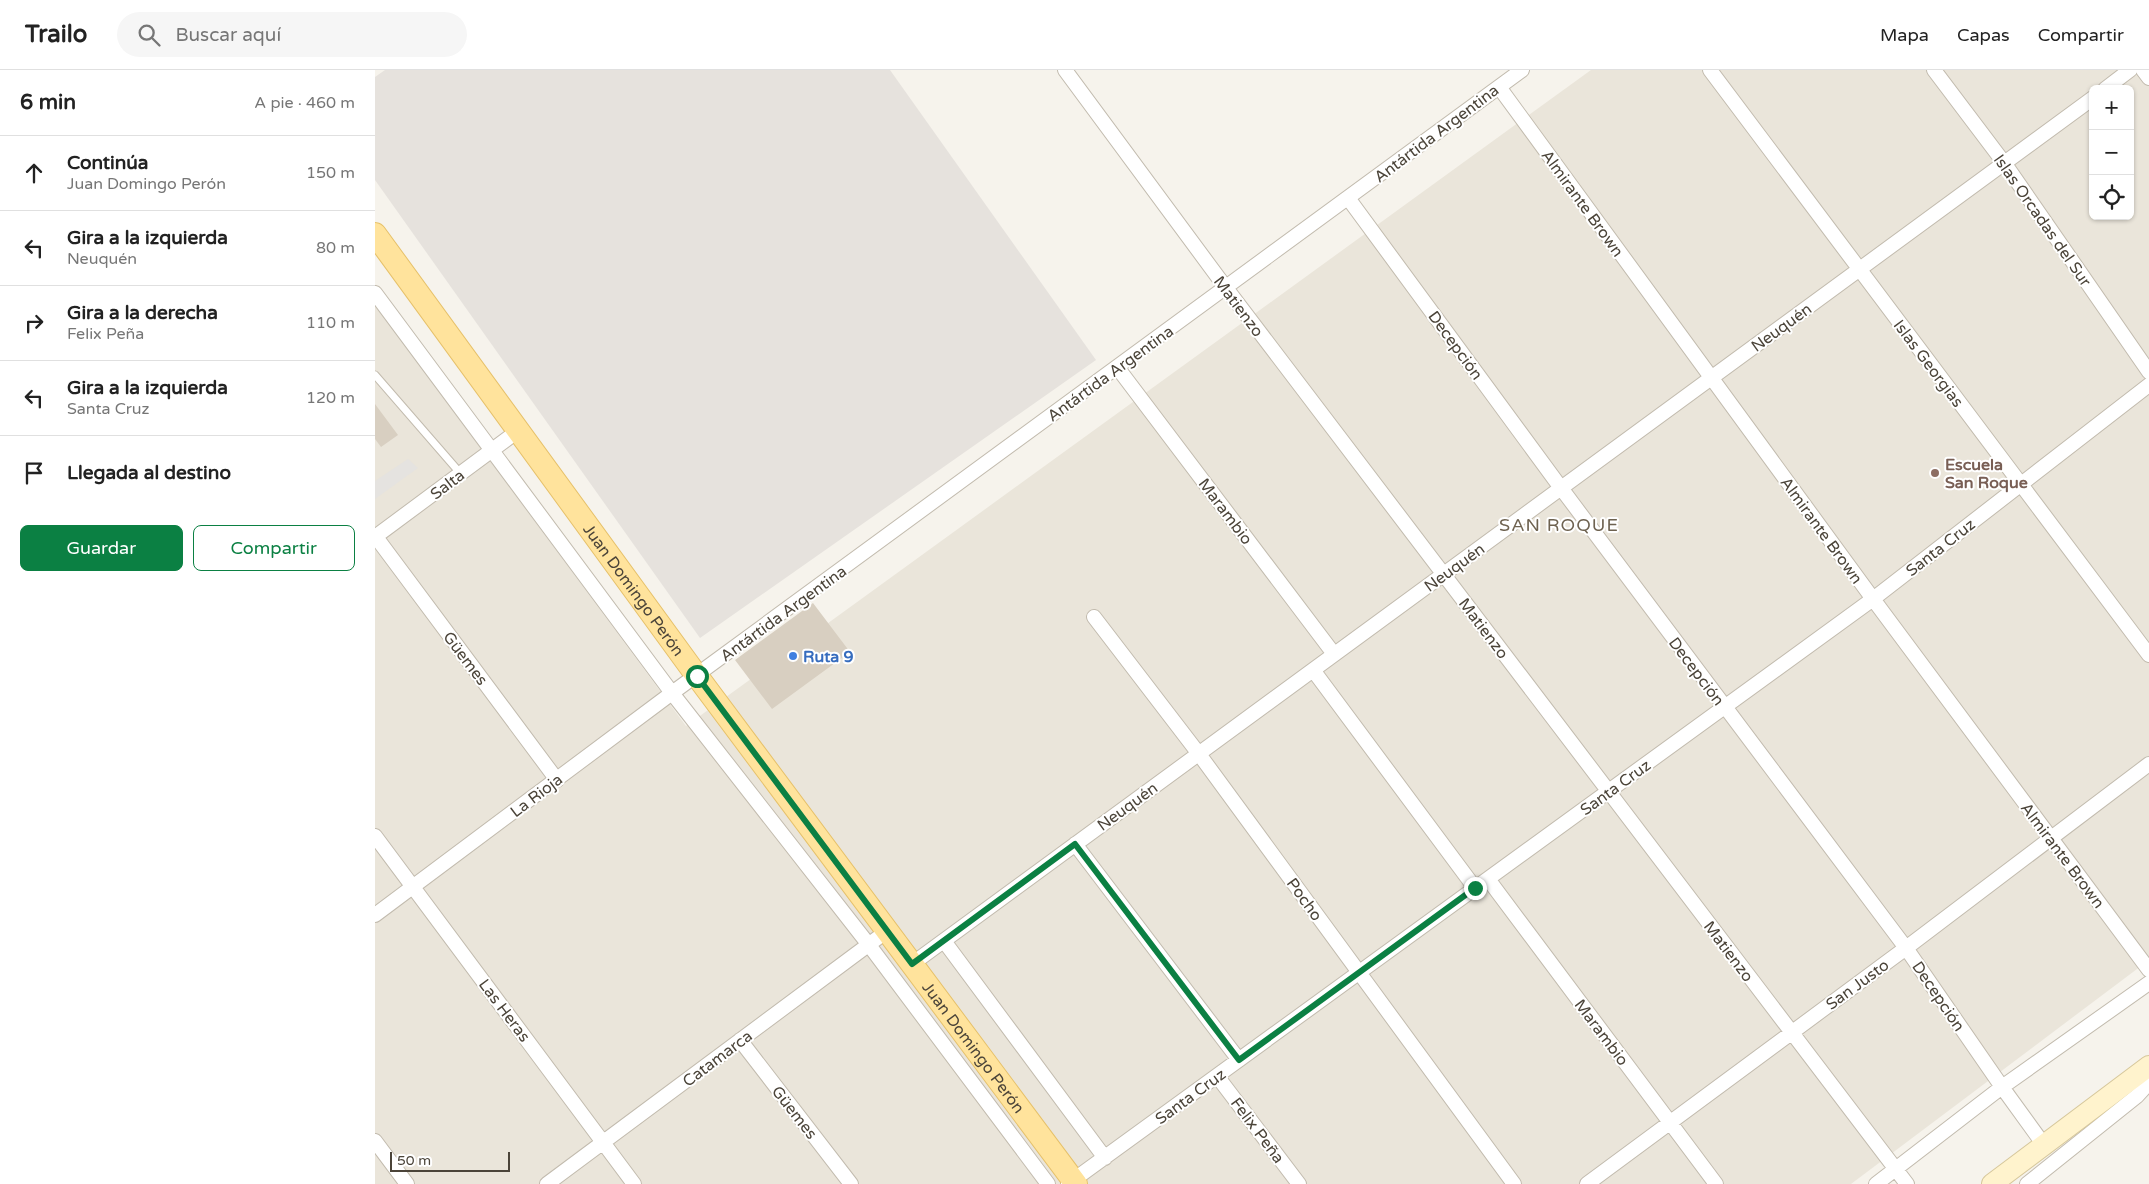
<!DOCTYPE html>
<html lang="es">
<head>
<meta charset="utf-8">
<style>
  body { margin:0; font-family:"Varela Round",sans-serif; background:#f6f6f6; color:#222 }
  .controls { position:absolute; right:15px; top:15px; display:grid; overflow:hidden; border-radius:8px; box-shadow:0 1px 4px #0004 }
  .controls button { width:45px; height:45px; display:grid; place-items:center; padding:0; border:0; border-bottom:1px solid #e0e0e0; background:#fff; color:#222; font:25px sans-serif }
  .scale { position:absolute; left:15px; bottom:12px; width:120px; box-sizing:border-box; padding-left:5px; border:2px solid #4b4439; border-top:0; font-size:14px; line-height:18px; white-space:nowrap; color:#4b4439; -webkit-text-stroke:4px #fff; paint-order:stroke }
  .stop { position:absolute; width:15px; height:15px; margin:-11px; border:4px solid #0b8043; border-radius:50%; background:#fff }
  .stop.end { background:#0b8043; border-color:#fff; box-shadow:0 1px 5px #0008 }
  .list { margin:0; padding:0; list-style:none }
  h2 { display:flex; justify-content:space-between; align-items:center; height:65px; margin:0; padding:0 20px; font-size:21px }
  h2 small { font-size:16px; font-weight:400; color:#767676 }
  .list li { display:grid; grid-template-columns:32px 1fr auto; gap:15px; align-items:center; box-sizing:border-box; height:75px; padding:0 20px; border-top:1px solid #e0e0e0 }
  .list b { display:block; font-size:19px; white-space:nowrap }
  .list p { margin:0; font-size:16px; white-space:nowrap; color:#767676 }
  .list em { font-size:16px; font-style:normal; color:#767676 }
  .actions { display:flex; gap:10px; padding:15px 20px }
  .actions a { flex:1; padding:11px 0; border:1px solid #0b8043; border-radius:8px; text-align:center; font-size:18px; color:#0b8043 }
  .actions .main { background:#0b8043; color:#fff }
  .icon { flex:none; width:28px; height:28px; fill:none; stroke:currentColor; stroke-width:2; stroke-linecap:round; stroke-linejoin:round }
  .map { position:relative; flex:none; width:1774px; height:1114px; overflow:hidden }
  header { display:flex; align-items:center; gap:30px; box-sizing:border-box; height:70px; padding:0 25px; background:#fff; border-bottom:1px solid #e0e0e0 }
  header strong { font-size:24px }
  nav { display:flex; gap:28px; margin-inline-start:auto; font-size:18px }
  .search { width:350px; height:45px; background:#f6f6f6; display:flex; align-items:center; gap:12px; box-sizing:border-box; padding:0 18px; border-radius:28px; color:#767676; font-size:19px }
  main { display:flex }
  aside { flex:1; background:#fff }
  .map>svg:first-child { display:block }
  .residential { fill:#eae5da; fill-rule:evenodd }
  .industrial { fill:#e6e2dd }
  .parking { fill:#e5e3e0 }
  .building { fill:#d8cfc1 }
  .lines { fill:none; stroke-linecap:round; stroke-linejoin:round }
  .service-casing { stroke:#c2bbae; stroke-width:9 }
  .minor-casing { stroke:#c2bbae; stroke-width:16 }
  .secondary-casing { stroke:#d6c79b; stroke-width:22 }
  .primary-casing { stroke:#e6c16a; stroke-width:24 }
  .service { stroke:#fff; stroke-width:7 }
  .minor { stroke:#fff; stroke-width:14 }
  .secondary { stroke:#fff3cd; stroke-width:20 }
  .primary { stroke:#ffe39c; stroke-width:22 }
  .route { stroke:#0b8043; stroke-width:6 }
  .education-dot { fill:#8d6e63; stroke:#fff; stroke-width:2 }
  .shop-dot { fill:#3f7fe0; stroke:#fff; stroke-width:2 }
  .labels { text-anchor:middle; stroke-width:4; stroke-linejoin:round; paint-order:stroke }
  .street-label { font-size:16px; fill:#4b4439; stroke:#fff }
  .education-label { font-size:16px; font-weight:bold; fill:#785e54; stroke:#fff; text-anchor:start }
  .shop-label { font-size:16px; font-weight:bold; fill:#366cbe; stroke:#fff; text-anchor:start }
  .neighbourhood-label { font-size:18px; letter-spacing:1px; fill:#6e6250; stroke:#fff }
</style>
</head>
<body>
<header>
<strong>Trailo</strong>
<div class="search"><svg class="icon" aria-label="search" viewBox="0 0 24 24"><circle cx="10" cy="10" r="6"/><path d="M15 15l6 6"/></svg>Buscar aquí</div>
<nav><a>Mapa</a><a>Capas</a><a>Compartir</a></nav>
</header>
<main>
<aside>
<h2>6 min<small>A pie · 460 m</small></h2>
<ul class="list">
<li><svg class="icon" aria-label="ahead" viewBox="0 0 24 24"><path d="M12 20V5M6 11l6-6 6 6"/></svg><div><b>Continúa</b><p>Juan Domingo Perón</p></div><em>150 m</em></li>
<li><svg class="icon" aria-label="left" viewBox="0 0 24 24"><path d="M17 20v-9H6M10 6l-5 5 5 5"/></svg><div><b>Gira a la izquierda</b><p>Neuquén</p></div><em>80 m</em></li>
<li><svg class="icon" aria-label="right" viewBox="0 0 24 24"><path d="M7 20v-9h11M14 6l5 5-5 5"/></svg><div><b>Gira a la derecha</b><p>Felix Peña</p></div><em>110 m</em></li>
<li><svg class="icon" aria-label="left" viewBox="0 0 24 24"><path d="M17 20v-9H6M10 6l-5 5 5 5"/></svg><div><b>Gira a la izquierda</b><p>Santa Cruz</p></div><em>120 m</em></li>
<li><svg class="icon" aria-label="arrive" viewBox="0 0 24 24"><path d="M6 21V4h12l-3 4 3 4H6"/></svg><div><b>Llegada al destino</b></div></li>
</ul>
<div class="actions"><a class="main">Guardar</a><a>Compartir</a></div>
</aside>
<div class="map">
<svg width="1774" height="1114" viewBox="0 0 1774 1114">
  <rect width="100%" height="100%" fill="#f6f3ec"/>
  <path class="residential" d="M1216,0H1774V890L1476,1114H0V235L311,656ZM1718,19H1755V146H1718Z"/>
  <path class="industrial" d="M10,0H515L721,290L325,568L0,110V7Z"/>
  <path class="parking" d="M33,389L43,398L0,429V411Z"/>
  <path class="building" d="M0,334L23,365L6,377L0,369Z
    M438,533L475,582L397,639L360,590Z"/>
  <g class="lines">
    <g class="service-casing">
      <path id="service" d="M0,305L86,404"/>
    </g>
    <g class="minor-casing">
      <path id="minor" d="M690,0L851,218L1532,1114
        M1335,0L1774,585
        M1559,0L1630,94L1774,302
        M1768,0L1774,8
        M1124,17L1498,529L1774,900
        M1730,19L1755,0
        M973,128L1186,418L1531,878L1627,1017L1669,1075
        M0,223L297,623L494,875L673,1114
        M742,297L959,584
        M0,467L144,360
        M1,467L182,710
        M719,547L824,684L1139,1114
        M938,600L1100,818
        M0,766L259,1114
        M700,774L864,990
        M1113,809L1341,1114
        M0,845L297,623L1147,0
        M569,871L730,1088
        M537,894L1718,28
        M365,970L476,1114
        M842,1006L924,1114
        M0,1071L32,1114
        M172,1114L512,861
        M693,1114L1498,529L1774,315
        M1212,1114L1531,878L1774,694
        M1501,1114L1627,1017L1774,913
        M1652,1114L1762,1026L1771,1016L1774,1007"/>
    </g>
    <g class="secondary-casing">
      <path id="secondary" d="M1617,1114L1774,996"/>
    </g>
    <g class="primary-casing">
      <g id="primary">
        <path id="s1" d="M0,164L322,606L701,1114"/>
      </g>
    </g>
    <use href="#service" class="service"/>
    <use href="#minor" class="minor"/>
    <use href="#secondary" class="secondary"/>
    <use href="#primary" class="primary"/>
  </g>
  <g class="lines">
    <path class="route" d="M322,606L537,894L700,774L864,990L1100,818"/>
  </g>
  <circle class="education-dot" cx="1560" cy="403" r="5"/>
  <circle class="shop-dot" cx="418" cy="586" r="5"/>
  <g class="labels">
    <g class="street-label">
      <text transform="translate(1061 63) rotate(-37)" y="6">Antártida Argentina</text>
      <text transform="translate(1208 133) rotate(54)" y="6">Almirante Brown</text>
      <text transform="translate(1668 150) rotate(55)" y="6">Islas Orcadas del Sur</text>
      <text transform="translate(864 236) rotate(53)" y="6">Matienzo</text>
      <text transform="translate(1406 257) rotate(-36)" y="6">Neuquén</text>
      <text transform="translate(1081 275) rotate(54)" y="6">Decepción</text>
      <text transform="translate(1554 293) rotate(53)" y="6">Islas Georgias</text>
      <text transform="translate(735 303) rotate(-36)" y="6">Antártida Argentina</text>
      <text transform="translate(72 414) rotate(-37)" y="6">Salta</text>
      <text transform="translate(851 441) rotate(53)" y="6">Marambio</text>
      <text transform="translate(1447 460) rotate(54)" y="6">Almirante Brown</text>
      <text transform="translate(1565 477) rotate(-38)" y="6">Santa Cruz</text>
      <text transform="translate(1079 497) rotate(-36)" y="6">Neuquén</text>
      <text dy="6" stroke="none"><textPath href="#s1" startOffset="440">Juan Domingo Perón</textPath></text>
      <text transform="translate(408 543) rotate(-36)" y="6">Antártida Argentina</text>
      <text transform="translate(1109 558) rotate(53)" y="6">Matienzo</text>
      <text transform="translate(91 588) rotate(53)" y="6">Güemes</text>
      <text transform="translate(1322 601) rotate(53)" y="6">Decepción</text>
      <text transform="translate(1240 717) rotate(-36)" y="6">Santa Cruz</text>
      <text transform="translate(161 725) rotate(-37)" y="6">La Rioja</text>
      <text transform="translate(752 736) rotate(-36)" y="6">Neuquén</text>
      <text transform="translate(1688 785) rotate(53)" y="6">Almirante Brown</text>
      <text transform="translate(930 829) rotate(54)" y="6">Pocho</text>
      <text transform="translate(1354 881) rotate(53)" y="6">Matienzo</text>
      <text transform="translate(1482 914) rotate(-36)" y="6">San Justo</text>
      <text transform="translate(1564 926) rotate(56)" y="6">Decepción</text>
      <text transform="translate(130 940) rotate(53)" y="6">Las Heras</text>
      <text transform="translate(1227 962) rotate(53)" y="6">Marambio</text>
      <text dy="6" stroke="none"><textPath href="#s1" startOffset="1010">Juan Domingo Perón</textPath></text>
      <text transform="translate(342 988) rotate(-37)" y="6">Catamarca</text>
      <text transform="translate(815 1026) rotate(-36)" y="6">Santa Cruz</text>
      <text transform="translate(420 1042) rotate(52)" y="6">Güemes</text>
      <text transform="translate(883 1060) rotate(53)" y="6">Felix Peña</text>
    </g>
    <g class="education-label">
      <text x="1570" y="400">Escuela<tspan x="1570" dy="18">San Roque</tspan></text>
    </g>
    <g class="shop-label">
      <text x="428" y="592">Ruta 9</text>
    </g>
    <g class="neighbourhood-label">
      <text x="1184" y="461">SAN ROQUE</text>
    </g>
  </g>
</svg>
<div class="controls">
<button>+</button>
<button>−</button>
<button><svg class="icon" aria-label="locate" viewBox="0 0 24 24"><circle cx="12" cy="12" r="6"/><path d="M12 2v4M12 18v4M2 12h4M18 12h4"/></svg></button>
</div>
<div class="scale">50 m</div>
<div class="stop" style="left:322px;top:606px"></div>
<div class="stop end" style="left:1100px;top:818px"></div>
</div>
</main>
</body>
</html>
